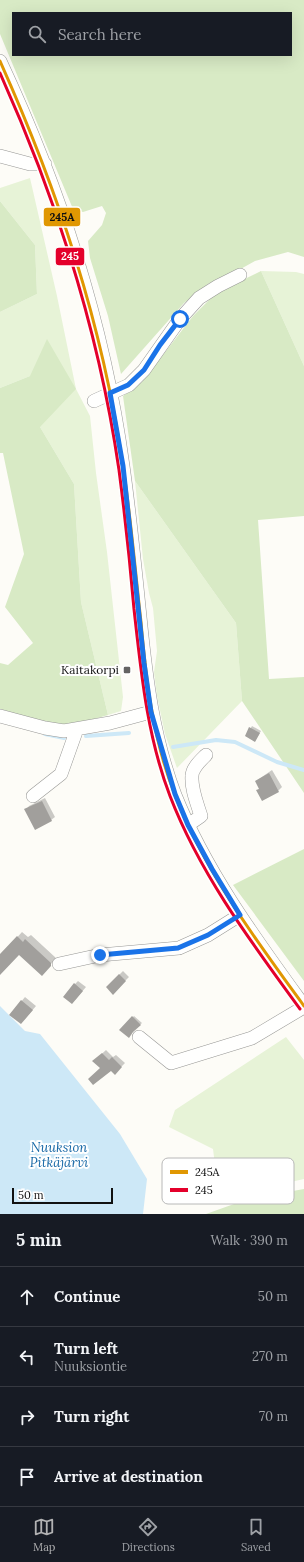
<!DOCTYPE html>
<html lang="en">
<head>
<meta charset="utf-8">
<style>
  body { margin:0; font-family:Lora,serif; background:#20242c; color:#f1f3f6 }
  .scale { position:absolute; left:12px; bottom:10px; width:101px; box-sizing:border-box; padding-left:4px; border:2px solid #111; border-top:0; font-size:11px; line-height:14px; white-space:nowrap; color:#111; -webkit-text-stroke:3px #fff; paint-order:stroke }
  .stop { position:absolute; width:12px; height:12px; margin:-9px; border:3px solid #1a73e8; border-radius:50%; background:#fff }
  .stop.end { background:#1a73e8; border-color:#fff; box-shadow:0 1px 4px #0008 }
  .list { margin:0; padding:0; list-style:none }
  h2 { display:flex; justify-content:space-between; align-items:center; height:52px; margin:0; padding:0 16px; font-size:17px }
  h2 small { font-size:13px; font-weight:400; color:#9ea1a6 }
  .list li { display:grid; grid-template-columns:26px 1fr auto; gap:12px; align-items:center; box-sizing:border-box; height:60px; padding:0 16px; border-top:1px solid #363941 }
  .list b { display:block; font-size:15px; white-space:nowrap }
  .list p { margin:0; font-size:13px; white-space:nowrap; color:#9ea1a6 }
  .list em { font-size:13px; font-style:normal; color:#9ea1a6 }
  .icon { flex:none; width:22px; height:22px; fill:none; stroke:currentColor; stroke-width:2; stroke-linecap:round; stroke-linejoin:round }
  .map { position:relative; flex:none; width:304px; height:1214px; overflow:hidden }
  .search { position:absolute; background:#171b24; box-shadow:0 4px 16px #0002; left:12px; right:12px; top:12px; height:44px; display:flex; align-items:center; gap:10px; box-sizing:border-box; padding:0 14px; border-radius:0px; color:#9ea1a6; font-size:15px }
  .sheet { height:292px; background:#171b24 }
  nav { display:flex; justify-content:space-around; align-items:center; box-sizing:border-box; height:56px; border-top:1px solid #363941; background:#171b24; font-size:11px; color:#9ea1a6 }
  nav a { display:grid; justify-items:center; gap:2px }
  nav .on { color:#b2b2b3 }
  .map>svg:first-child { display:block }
  .green { fill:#e7f3d7 }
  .forest { fill:#d8eac5; fill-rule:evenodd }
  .water { fill:#cde8f7 }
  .shadow { fill:#0003 }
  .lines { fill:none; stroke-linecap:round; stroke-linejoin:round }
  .stream { stroke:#cde8f7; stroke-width:4 }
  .building { fill:#a19f9c }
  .minor-casing { stroke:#979795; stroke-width:14 }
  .minor { stroke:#fffffe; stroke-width:13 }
  .bus-1-casing { stroke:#fff; stroke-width:6 }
  .bus-2-casing { stroke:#fff; stroke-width:6 }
  .bus-1 { stroke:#e09702; stroke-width:3 }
  .bus-2 { stroke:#e4002b; stroke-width:3 }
  .route { stroke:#1a73e8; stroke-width:5 }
  .poi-dot { fill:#646362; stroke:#fff; stroke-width:1.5 }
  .labels { text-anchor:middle; stroke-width:4; stroke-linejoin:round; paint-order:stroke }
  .poi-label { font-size:12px; fill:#111; stroke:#fff; text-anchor:end }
  .water-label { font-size:13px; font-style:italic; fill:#1768a6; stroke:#fff }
  .key { fill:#fff; stroke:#b8b8b8; stroke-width:1 }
  .key-label { font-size:11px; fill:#111 }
  .line-badge { stroke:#fff; stroke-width:1.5 }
  .badge-label { font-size:11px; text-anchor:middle; font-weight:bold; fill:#fff }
  .pale-badge-label { font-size:11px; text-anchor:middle; font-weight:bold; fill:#111 }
</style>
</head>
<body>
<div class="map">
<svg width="304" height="1214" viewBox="0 0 304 1214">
  <rect width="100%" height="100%" fill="#fdfcf7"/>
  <path class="green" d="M30,178L57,296L76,389L90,416L96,473L107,552L123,697L121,711L108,715L81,602L74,484L40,427L30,376L0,388V312L37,294L35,245L0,201V188Z
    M261,271L296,272L304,274V366Z
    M135,481L236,623L242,701L177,768L165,734L157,696L154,672L157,651L153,608L149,593L143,559Z
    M286,1037L304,1060V1179L255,1190L238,1191L218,1189L213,1149L169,1127L175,1110Z"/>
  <path class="forest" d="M0,0H304V257L288,252L255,261L237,271L208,284L184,303L121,374L108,316L90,258L88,241L102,225L106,213L102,206L83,212L73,209L0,34ZM13,13H291V55H13Z
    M0,201L35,245L37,294L0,312Z
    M261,271L304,366V516L258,520L269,679L304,677V793L242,701L236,623L135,481L123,396L142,382L193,316L216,293Z
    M47,339L76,389L40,427L74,484L81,602L108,715C94,719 81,723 66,724C44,725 21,715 0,709V663L8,665L33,643L5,607L24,554L3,453H0V388L30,376Z
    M304,849V981L233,885Z
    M304,1189V1214H206L248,1199Z"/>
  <path class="water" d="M0,1006L25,1031L40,1034L120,1134L147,1179L143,1214H0Z"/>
  <path class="shadow" d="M252,726L261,731L255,741L246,736Z
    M272,770L282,787L278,791H257L260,788L256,781Z
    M45,798L55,817L51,820L26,810L29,806Z
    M22,932L28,937L31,935L56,958L46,970L19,954L0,964V956Z
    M123,971L129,977L113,993L107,987Z
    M78,981L86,987L75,1000V984Z
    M25,997L36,1006L24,1020L10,1015Z
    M134,1016L142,1023L134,1030H120Z
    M106,1050L113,1057L116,1055L125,1063L115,1073L111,1070L94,1061Z"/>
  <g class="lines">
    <path class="stream" d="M45,734L64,738
      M86,736L129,733
      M173,747L216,740L235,742L277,762L304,770"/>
  </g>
  <path class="building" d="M249,727L260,733L255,742L245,736Z
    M269,773L279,792L262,801L256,790L259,789L255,781Z
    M42,801L52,821L35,830L24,809Z
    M17,936L23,942L25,939L51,963V966L42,976L19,955L0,975V954Z
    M119,974L126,981L113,995L106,987Z
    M74,983L83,991L72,1004L63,997Z
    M21,1000L33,1010L21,1024L9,1015Z
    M132,1016L141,1025L133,1032L129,1038L119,1030Z
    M102,1053L109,1060L112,1057L122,1067L115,1075L111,1071L93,1085L88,1079L100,1068L92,1061Z"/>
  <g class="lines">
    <g class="minor-casing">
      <path id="minor" d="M0,61C60,189 104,326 123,466C130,516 135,567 140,617C146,678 153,737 175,795C206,872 256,940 304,1006
        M0,156L30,164H45
        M94,401L129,385L144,370L180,319L199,298L218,286L240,275
        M0,716L45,728L64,731L110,723L151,712
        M33,796L61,774L77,729
        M188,825L201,816C197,803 191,789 192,776C192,768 201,760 206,755
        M59,964L100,955L179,948L208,935L240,915
        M139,1037L171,1063L252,1038L304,1007"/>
    </g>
    <use href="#minor" class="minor"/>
    <g class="bus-1-casing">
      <path id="bus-1" d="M0,61C59,193 102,323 123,466C131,518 135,570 141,622C146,680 153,740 175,795C205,872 256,940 304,1006"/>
    </g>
    <g class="bus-2-casing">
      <path id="bus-2" d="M0,73C57,200 99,332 119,470C125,516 130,563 134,609C141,672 147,736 170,796C200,874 251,942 300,1009"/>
    </g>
    <use href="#bus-1" class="bus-1"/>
    <use href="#bus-2" class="bus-2"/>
  </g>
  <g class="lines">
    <path class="route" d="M100,955L178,948L208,935L240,915L212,869L188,825L175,794L151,712L144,663L123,466L110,393L128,385L144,370L160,345L180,319"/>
  </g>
  <rect class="poi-dot" x="123" y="666" width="8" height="8" rx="2"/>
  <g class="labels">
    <g class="poi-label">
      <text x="119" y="674">Kaitakorpi</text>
    </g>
    <g class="water-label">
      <text x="59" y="1152">Nuuksion<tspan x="59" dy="15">Pitkäjärvi</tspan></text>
    </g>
  </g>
  <rect x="162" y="1158" width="132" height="46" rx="6" class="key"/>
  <rect x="170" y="1170" width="18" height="4" fill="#e09702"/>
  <rect x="170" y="1188" width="18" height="4" fill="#e4002b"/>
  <g class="key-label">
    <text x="195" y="1176">245A</text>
    <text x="195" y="1194">245</text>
  </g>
  <g class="line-badge">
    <rect x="43" y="207" width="38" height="20" rx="4" fill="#e09702"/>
    <rect x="55" y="247" width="30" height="19" rx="4" fill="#e4002b"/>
  </g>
  <g class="badge-label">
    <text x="70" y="260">245</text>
  </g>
  <g class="pale-badge-label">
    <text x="62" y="221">245A</text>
  </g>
</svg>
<div class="scale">50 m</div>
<div class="stop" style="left:180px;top:319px"></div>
<div class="stop end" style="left:100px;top:955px"></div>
<div class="search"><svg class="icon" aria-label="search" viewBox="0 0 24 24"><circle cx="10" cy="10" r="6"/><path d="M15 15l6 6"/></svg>Search here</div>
</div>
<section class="sheet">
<h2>5 min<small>Walk · 390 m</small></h2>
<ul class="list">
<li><svg class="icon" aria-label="ahead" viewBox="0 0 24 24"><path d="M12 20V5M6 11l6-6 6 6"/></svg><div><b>Continue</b></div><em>50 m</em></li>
<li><svg class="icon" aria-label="left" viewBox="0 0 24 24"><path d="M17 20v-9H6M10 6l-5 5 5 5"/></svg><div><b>Turn left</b><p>Nuuksiontie</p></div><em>270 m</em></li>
<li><svg class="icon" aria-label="right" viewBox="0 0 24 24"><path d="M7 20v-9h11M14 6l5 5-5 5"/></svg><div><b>Turn right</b></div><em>70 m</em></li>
<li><svg class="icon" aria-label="arrive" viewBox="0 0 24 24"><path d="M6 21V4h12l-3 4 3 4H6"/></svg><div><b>Arrive at destination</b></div></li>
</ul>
</section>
<nav>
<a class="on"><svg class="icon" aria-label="map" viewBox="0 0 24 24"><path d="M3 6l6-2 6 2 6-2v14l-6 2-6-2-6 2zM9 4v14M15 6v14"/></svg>Map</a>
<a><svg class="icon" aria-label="directions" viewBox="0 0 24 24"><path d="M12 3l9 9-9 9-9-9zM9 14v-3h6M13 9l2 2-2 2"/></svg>Directions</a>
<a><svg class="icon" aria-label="saved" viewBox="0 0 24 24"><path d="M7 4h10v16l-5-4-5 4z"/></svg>Saved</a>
</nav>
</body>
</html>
